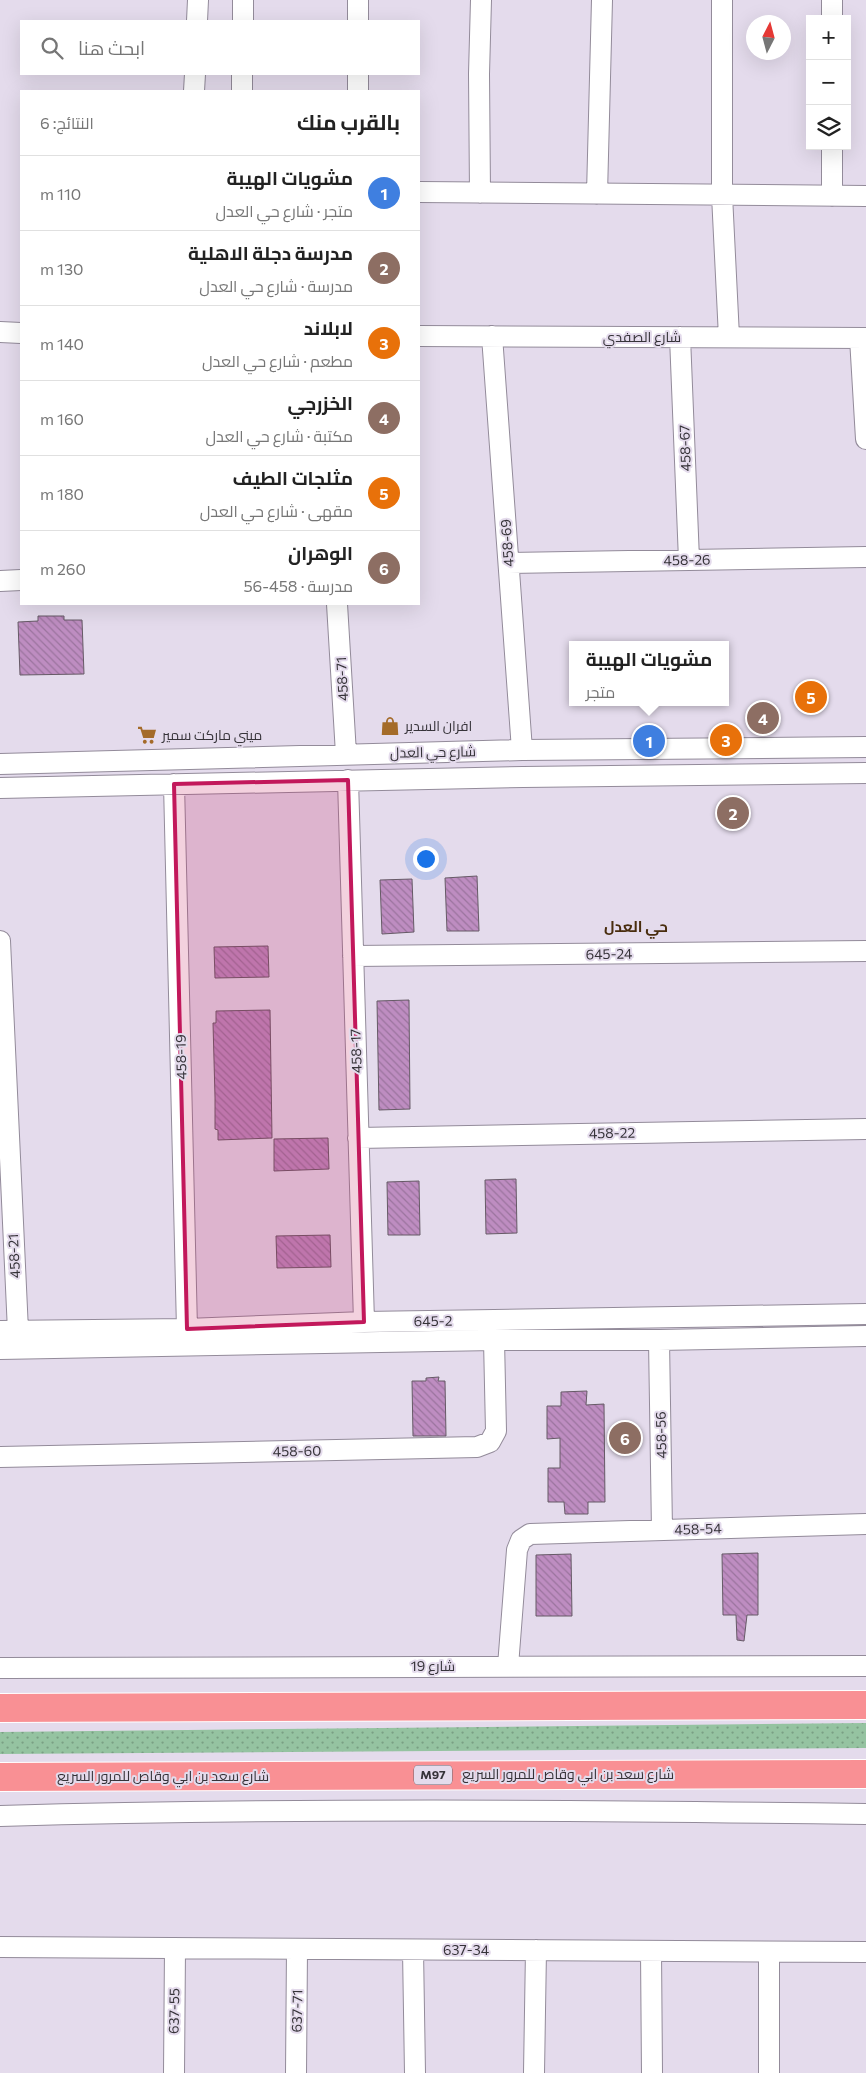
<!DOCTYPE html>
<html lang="ar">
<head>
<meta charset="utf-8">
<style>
  body { margin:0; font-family:Commissioner,Cairo,sans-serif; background:#f2f2f2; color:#222; direction:rtl }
  .controls { position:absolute; right:15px; top:15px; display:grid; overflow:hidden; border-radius:0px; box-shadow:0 5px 20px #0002 }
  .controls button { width:45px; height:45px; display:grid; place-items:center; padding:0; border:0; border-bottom:1px solid #e0e0e0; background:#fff; color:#222; font:25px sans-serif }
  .compass { position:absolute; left:746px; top:15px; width:45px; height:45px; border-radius:50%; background:#fff; box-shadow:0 5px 20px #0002; rotate:6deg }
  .you { position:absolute; left:425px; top:858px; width:18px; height:18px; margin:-12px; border:4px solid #fff; border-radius:50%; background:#1a73e8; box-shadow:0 0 0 8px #1a73e833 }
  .badge { display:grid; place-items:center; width:32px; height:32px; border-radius:50%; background:#111827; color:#fff; font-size:16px; font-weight:700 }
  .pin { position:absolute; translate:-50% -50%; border:2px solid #fff; box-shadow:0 1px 5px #0006 }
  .popup { position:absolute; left:569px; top:641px; width:160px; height:65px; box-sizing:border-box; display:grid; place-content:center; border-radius:0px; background:#fff; filter:drop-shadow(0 1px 4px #0005); font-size:16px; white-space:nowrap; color:#767676 }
  .popup b { font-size:19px; color:#222 }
  .popup::after { content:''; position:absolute; left:50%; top:100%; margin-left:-10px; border:10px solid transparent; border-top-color:#fff }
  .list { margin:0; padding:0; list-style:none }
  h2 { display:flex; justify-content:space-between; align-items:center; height:65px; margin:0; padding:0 20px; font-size:21px }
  h2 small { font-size:16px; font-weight:400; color:#767676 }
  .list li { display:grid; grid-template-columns:32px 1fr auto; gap:15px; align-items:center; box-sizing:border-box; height:75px; padding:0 20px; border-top:1px solid #e0e0e0 }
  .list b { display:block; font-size:19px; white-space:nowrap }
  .list p { margin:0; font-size:16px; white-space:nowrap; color:#767676 }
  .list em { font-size:16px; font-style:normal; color:#767676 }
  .icon { flex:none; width:28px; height:28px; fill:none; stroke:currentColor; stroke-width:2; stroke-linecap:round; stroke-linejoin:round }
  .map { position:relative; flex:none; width:866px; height:2073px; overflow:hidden; direction:ltr }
  .search { position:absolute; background:#fff; box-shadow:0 5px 20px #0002; left:20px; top:20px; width:400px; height:55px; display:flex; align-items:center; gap:12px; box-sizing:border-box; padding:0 18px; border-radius:0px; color:#767676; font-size:19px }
  .panel { position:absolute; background:#fff; box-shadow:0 5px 20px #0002; left:20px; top:90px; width:400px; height:515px; border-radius:0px; direction:rtl }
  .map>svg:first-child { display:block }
  .grass { fill:url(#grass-dots) }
  .building { fill:url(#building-back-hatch); stroke:#665a66 }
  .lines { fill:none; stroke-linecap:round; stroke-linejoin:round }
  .minor-casing { stroke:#938b9a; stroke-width:22 }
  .highway-casing { stroke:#fff; stroke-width:30 }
  .minor { stroke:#fff; stroke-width:20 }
  .highway { stroke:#f99094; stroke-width:28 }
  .marked { fill:#c2185b; fill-opacity:0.2; stroke:#c2185b; stroke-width:4; stroke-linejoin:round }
  .labels { text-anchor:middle; stroke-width:4; stroke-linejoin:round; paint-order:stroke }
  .shield { fill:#e4dbec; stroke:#6a656f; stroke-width:1 }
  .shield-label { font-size:12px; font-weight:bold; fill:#363339 }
  .street-label { font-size:14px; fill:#363339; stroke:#e4dbec }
  .poi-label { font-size:14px; fill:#363339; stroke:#e4dbec; text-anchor:start }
  .neighbourhood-label { font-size:15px; font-weight:bold; fill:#492d0e; stroke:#e4dbec }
</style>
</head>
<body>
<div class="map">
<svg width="866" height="2073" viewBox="0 0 866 2073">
  <defs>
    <pattern id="grass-dots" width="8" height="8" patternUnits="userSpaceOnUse" patternTransform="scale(1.25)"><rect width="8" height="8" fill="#95c3a1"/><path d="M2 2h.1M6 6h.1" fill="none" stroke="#7a9f84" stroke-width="1.8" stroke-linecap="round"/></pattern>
    <pattern id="building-back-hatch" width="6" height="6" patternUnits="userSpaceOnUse" patternTransform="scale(1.25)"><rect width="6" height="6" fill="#be8dc1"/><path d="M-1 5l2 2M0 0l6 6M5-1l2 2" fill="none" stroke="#9b749e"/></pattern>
  </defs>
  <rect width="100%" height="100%" fill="#e4dbec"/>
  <path class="grass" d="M866,1723V1748L0,1754V1732Z"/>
  <path class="building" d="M38,616H64V620H82L84,674L20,675L18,622L38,621Z
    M477,876L479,931H447L445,878Z
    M412,879L414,932L382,934L380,880Z
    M268,946L269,977L215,978L214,947Z
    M409,1000L410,1109L379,1110L377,1001Z
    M270,1010L272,1138L218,1140V1130L215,1129V1097L213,1023H216V1011Z
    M328,1138L329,1169L274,1171V1139Z
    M516,1179L517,1233L486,1234L485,1180Z
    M419,1181L420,1235H388L387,1182Z
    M330,1235L331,1267L277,1268L276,1236Z
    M439,1377L438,1381H445L446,1436H413L412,1381H426V1378Z
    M587,1391L586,1405L604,1404L605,1502H588V1514H565L564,1502H548V1468H560V1438L547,1439V1406H561V1392Z
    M758,1553V1615H747L744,1641L737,1640L736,1615H723L722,1554Z
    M571,1554L572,1616H536V1555Z"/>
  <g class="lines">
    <g class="minor-casing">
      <path id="minor" d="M722,0V195L729,337
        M832,0V19
        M197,21L198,0
        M243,21V0
        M358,21V0
        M194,91L195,74
        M242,91V74
        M358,91V74
        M832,146V196
        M419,192L866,196
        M480,193L479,74L481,0
        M597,194L602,0
        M0,332L21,333
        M419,336L866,338
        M492,336L522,750
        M680,337L689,560
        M860,338L866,439
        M509,563L866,557
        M0,581L21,580
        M337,604L346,754
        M0,764L522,750L866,747
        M348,780L364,1322
        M174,784L187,1329
        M0,788L523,777L866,773
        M0,941L18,1331
        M353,956L866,951
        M358,1138L866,1129
        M0,1331L187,1329L364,1322L866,1314
        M659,1340L662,1530
        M0,1349L494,1340H659L866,1336
        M0,1457L477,1447L490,1442L496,1431L494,1340
        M508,1666L517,1550L521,1540L530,1534L866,1524
        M0,1668L866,1666
        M0,1816C289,1808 577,1810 866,1814
        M0,1947L866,1952
        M413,1950L415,2073
        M651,1951L652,2073
        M769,1952V2073
        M174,2073L175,1949
        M296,2073L297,1949
        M534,2073L536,1950"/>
    </g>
    <g class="highway-casing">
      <path id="highway" d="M0,1708L866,1705
        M0,1777L866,1774"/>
    </g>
    <use href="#minor" class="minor"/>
    <use href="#highway" class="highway"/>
  </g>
  <path class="marked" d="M348,780L364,1322L187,1329L174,784Z"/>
  <defs>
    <g id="shop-bare" transform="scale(1.5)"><path d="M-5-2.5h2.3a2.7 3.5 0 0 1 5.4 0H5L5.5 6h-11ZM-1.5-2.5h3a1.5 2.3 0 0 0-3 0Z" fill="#a46b29" stroke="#e4dbec" stroke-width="2.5" paint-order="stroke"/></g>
    <g id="supermarket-bare" transform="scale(1.5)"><path d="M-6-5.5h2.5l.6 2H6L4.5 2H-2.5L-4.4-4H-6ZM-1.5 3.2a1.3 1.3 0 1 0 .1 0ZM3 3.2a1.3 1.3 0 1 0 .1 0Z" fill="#a46b29" stroke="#e4dbec" stroke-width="2.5" paint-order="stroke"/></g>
  </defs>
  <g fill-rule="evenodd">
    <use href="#shop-bare" x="390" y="726"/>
    <use href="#supermarket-bare" x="147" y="735"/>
  </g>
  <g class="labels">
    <rect class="shield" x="414" y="1765.5" width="38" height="19" rx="4"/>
    <g class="shield-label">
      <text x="433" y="1779">M97</text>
    </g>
    <g class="street-label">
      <text x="642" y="342">شارع الصفدي</text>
      <text transform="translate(685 448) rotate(-92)" y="5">458-67</text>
      <text transform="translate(507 543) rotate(-94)" y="5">458-69</text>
      <text transform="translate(687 560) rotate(-1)" y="5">458-26</text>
      <text transform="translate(342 679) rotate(-93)" y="5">458-71</text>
      <text transform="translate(433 752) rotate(-1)" y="5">شارع حي العدل</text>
      <text transform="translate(609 954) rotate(-1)" y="5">645-24</text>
      <text transform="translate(356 1051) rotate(-92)" y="5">458-17</text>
      <text transform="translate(181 1057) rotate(-91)" y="5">458-19</text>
      <text transform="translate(612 1133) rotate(-1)" y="5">458-22</text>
      <text transform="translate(14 1256) rotate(-93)" y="5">458-21</text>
      <text transform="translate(433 1321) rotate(-1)" y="5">645-2</text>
      <text transform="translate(661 1435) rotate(-91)" y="5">458-56</text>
      <text transform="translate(297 1451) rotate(-1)" y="5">458-60</text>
      <text transform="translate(698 1529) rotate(-2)" y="5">458-54</text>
      <text x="433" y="1671">شارع 19</text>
      <text x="568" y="1779">شارع سعد بن ابي وقاص للمرور السريع</text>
      <text x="163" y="1781">شارع سعد بن ابي وقاص للمرور السريع</text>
      <text x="466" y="1955">637-34</text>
      <text transform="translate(174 2011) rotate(-89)" y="5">637-55</text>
      <text transform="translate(297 2011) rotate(-89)" y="5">637-71</text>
    </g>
    <g class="poi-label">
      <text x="405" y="731">افران السدير</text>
      <text x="162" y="740">ميني ماركت سمير</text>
    </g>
    <g class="neighbourhood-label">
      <text x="636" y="932">حي العدل</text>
    </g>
  </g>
</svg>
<div class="controls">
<button>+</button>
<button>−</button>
<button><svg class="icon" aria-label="layers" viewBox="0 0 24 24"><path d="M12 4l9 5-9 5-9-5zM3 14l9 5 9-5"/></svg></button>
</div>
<svg class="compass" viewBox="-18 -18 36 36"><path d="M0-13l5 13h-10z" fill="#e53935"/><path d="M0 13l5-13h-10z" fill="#767676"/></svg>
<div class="you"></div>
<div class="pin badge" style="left:649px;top:741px;background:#3f7fe0">1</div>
<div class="popup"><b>مشويات الهيبة</b>متجر</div>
<div class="pin badge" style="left:733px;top:813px;background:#8d6e63">2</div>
<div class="pin badge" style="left:726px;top:740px;background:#e8710a">3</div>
<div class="pin badge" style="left:763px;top:718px;background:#8d6e63">4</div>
<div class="pin badge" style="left:811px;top:697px;background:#e8710a">5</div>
<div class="pin badge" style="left:625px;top:1438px;background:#8d6e63">6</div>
<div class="search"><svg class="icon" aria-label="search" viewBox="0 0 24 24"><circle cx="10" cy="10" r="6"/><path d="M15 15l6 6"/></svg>ابحث هنا</div>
<section class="panel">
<h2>بالقرب منك<small>النتائج: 6</small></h2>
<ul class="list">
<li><span class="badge" style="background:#3f7fe0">1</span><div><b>مشويات الهيبة</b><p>متجر · شارع حي العدل</p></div><em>110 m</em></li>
<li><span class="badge" style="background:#8d6e63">2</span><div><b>مدرسة دجلة الاهلية</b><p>مدرسة · شارع حي العدل</p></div><em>130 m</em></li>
<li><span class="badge" style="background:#e8710a">3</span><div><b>لابلاند</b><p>مطعم · شارع حي العدل</p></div><em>140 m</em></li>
<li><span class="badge" style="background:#8d6e63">4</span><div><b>الخزرجي</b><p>مكتبة · شارع حي العدل</p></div><em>160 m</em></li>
<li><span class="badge" style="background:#e8710a">5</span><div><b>مثلجات الطيف</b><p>مقهى · شارع حي العدل</p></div><em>180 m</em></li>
<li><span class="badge" style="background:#8d6e63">6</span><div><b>الوهران</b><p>مدرسة · 458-56</p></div><em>260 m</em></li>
</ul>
</section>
</div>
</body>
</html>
